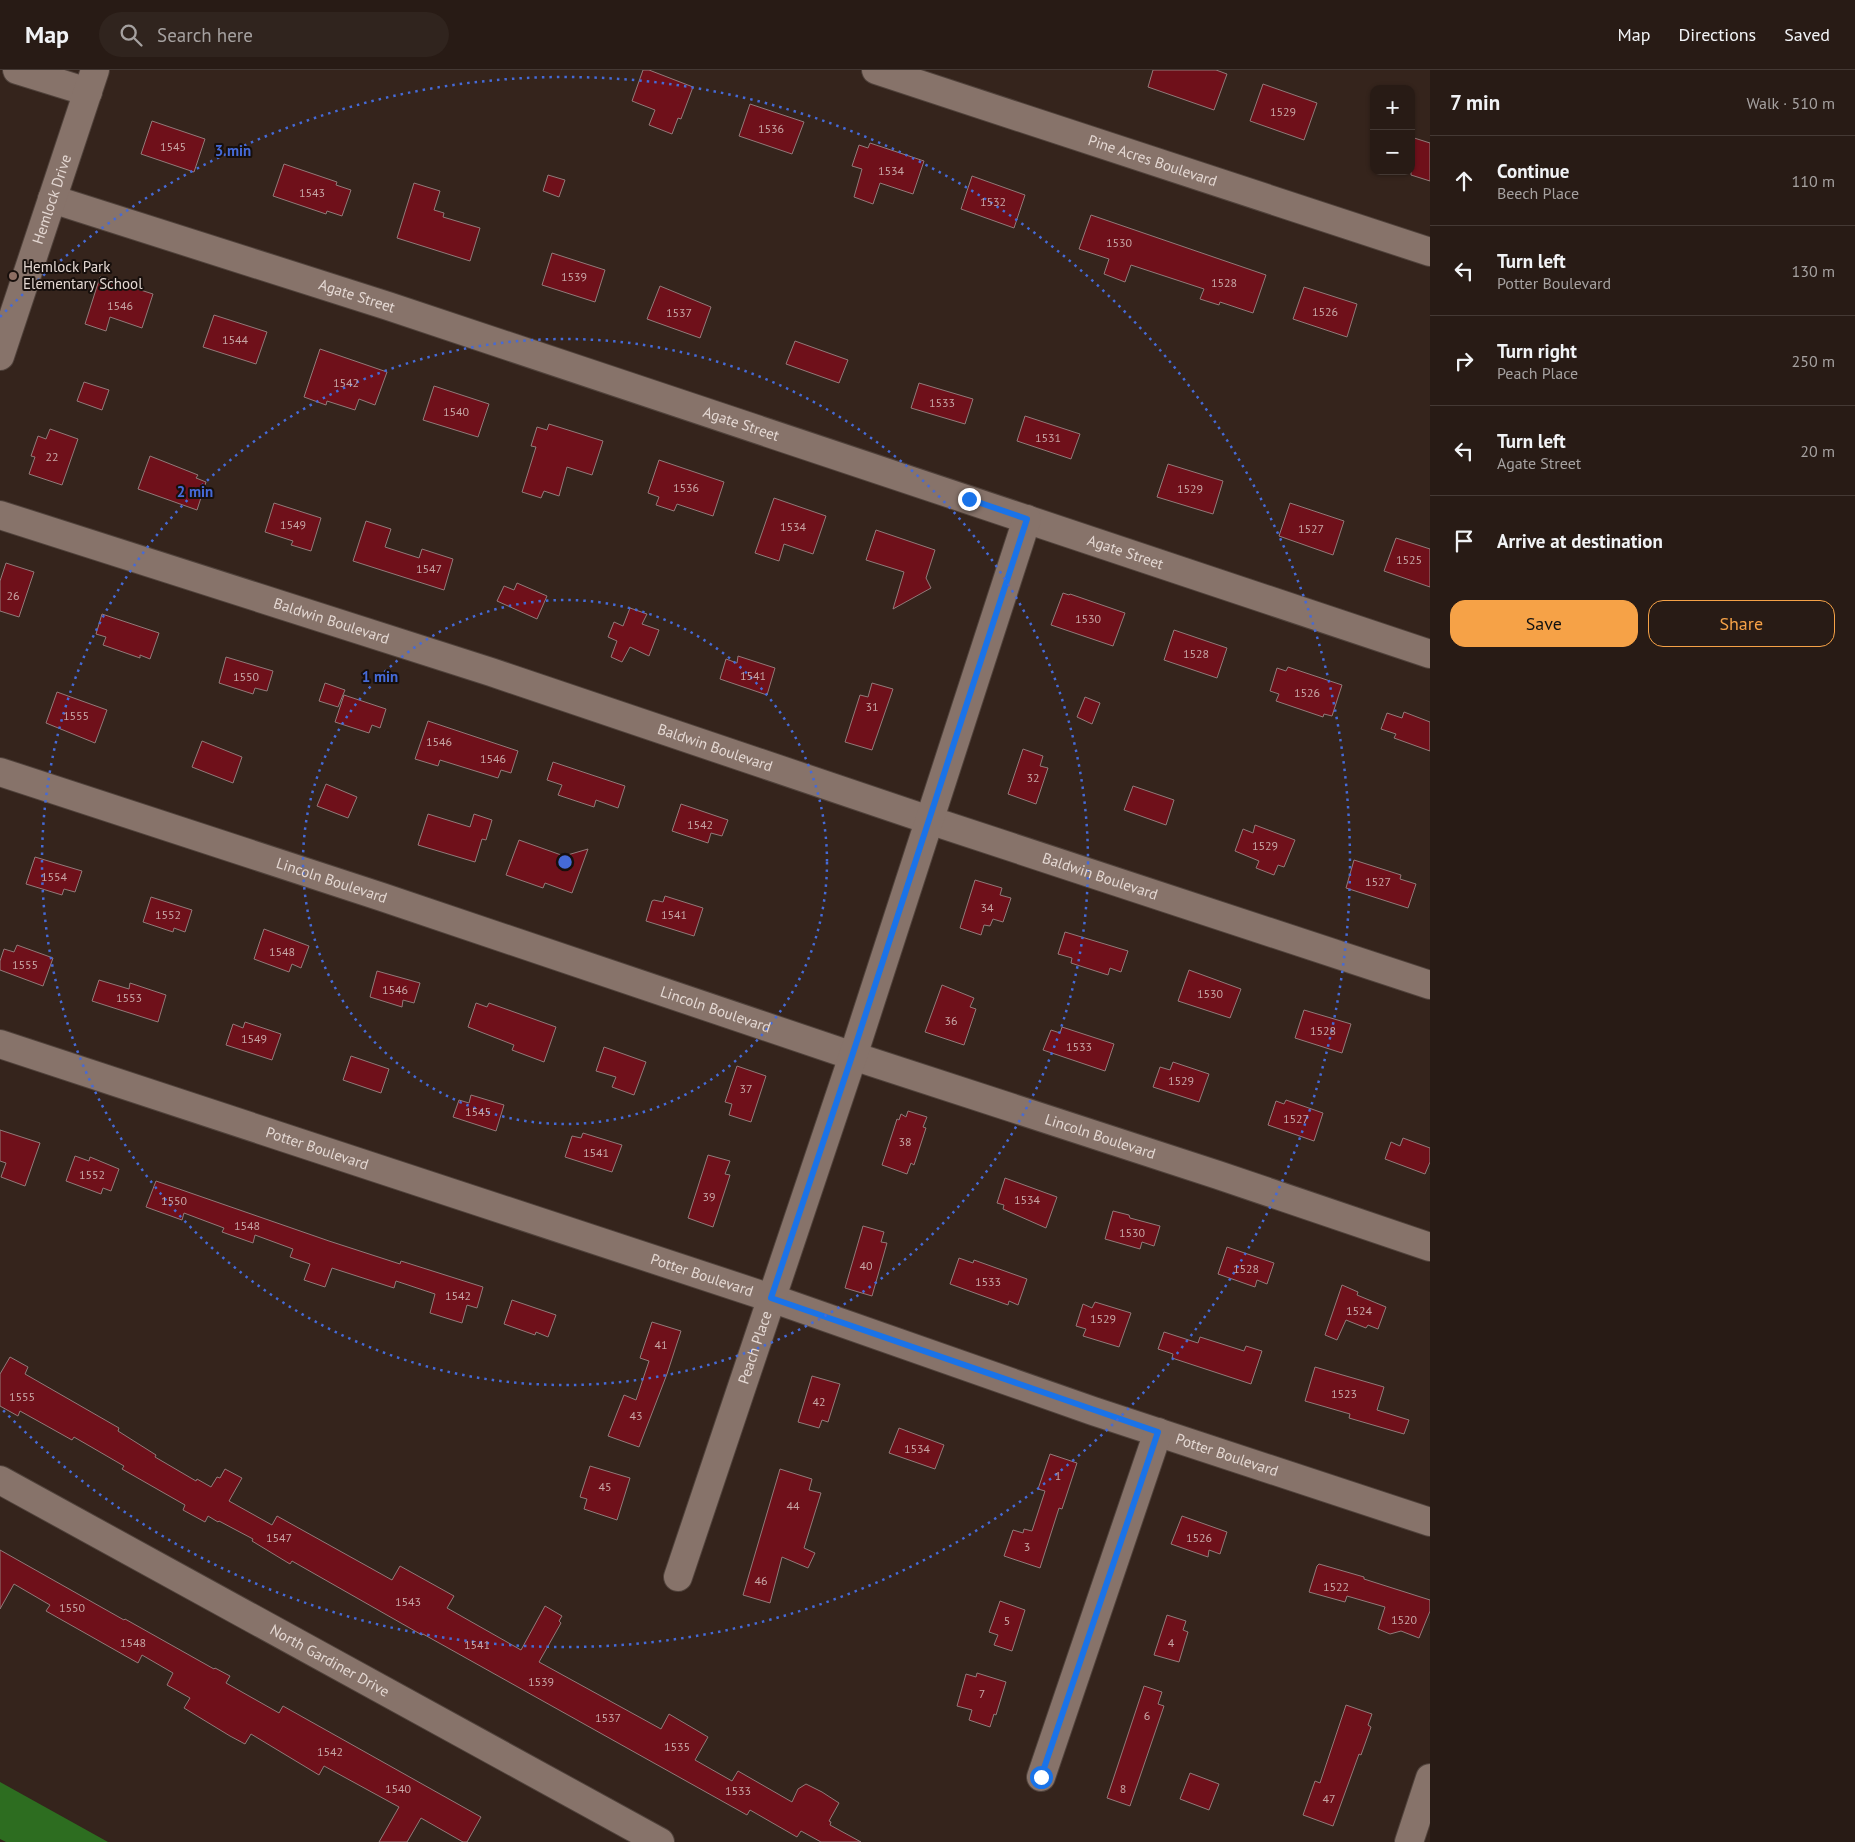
<!DOCTYPE html>
<html lang="en">
<head>
<meta charset="utf-8">
<style>
  body { margin:0; font-family:"PT Sans",sans-serif; background:#30241e; color:#f1f3f6 }
  .controls { position:absolute; right:15px; top:15px; display:grid; overflow:hidden; border-radius:10px; box-shadow:0 1px 4px #0004 }
  .controls button { width:45px; height:45px; display:grid; place-items:center; padding:0; border:0; border-bottom:1px solid #443934; background:#281b15; color:#f1f3f6; font:25px sans-serif }
  .stop { position:absolute; width:15px; height:15px; margin:-11px; border:4px solid #1a73e8; border-radius:50%; background:#fff }
  .stop.end { background:#1a73e8; border-color:#fff; box-shadow:0 1px 5px #0008 }
  .list { margin:0; padding:0; list-style:none }
  h2 { display:flex; justify-content:space-between; align-items:center; height:65px; margin:0; padding:0 20px; font-size:21px }
  h2 small { font-size:16px; font-weight:400; color:#a5a1a0 }
  .list li { display:grid; grid-template-columns:32px 1fr auto; gap:15px; align-items:center; box-sizing:border-box; height:90px; padding:0 20px; border-top:1px solid #443934 }
  .list b { display:block; font-size:19px; white-space:nowrap }
  .list p { margin:0; font-size:16px; white-space:nowrap; color:#a5a1a0 }
  .list em { font-size:16px; font-style:normal; color:#a5a1a0 }
  .actions { display:flex; gap:10px; padding:15px 20px }
  .actions a { flex:1; padding:11px 0; border:1px solid #f6a247; border-radius:15px; text-align:center; font-size:18px; color:#f6a247 }
  .actions .main { background:#f6a247; color:#111 }
  .icon { flex:none; width:28px; height:28px; fill:none; stroke:currentColor; stroke-width:2; stroke-linecap:round; stroke-linejoin:round }
  .map { position:relative; flex:none; width:1430px; height:1772px; overflow:hidden }
  header { display:flex; align-items:center; gap:30px; box-sizing:border-box; height:70px; padding:0 25px; background:#281b15; border-bottom:1px solid #443934 }
  header strong { font-size:24px }
  nav { display:flex; gap:28px; margin-inline-start:auto; font-size:18px }
  .search { width:350px; height:45px; background:#30241e; display:flex; align-items:center; gap:12px; box-sizing:border-box; padding:0 18px; border-radius:28px; color:#a5a1a0; font-size:19px }
  main { display:flex }
  aside { flex:1; background:#281b15 }
  .map>svg:first-child { display:block }
  .forest { fill:#2d6d20 }
  .building { fill:#6f101a; stroke:#917a79 }
  .lines { fill:none; stroke-linecap:round; stroke-linejoin:round }
  .minor-casing { stroke:#50423b; stroke-width:30 }
  .minor { stroke:#87736a; stroke-width:28 }
  .route { stroke:#1a73e8; stroke-width:6 }
  .ring { fill:none; stroke:#456ad7; stroke-width:2.5; stroke-dasharray:2.5 5 }
  .education-dot { fill:#8d6e63; stroke:#170f0c; stroke-width:2 }
  .labels { text-anchor:middle; stroke-width:4; stroke-linejoin:round; paint-order:stroke }
  .number-label { font-size:12px; fill:#c7a6a5 }
  .street-label { font-size:15px; fill:#e4d8d3; stroke:#170f0c }
  .poi-label { font-size:15px; fill:#e4d8d3; stroke:#170f0c; text-anchor:start }
  .centre { fill:#456ad7; stroke:#170f0c; stroke-width:2.5 }
  .ring-label { font-size:15px; text-anchor:middle; font-weight:bold; fill:#456ad7; stroke:#170f0c; stroke-width:4; stroke-linejoin:round; paint-order:stroke }
</style>
</head>
<body>
<header>
<strong>Map</strong>
<div class="search"><svg class="icon" aria-label="search" viewBox="0 0 24 24"><circle cx="10" cy="10" r="6"/><path d="M15 15l6 6"/></svg>Search here</div>
<nav><a>Map</a><a>Directions</a><a>Saved</a></nav>
</header>
<main>
<div class="map">
<svg width="1430" height="1772" viewBox="0 0 1430 1772">
  <rect width="100%" height="100%" fill="#35241c"/>
  <path class="forest" d="M0,1712L108,1772H6L0,1769Z"/>
  <path class="building" d="M643,0H649L693,17L681,49L678,48L672,64L649,55L655,40L632,31Z
    M1153,0H1216L1227,4L1214,40L1148,17Z
    M1263,14L1317,33L1304,70L1250,51Z
    M750,34L804,52L792,84L739,66Z
    M152,51L205,69L194,102L141,84Z
    M1411,67L1430,73V111L1411,105Z
    M870,73L924,91L913,124L880,113L873,134L854,127L862,99L852,96L859,75L868,78Z
    M284,94L337,112L336,115L351,120L342,146L327,141L326,144L273,126Z
    M548,105L565,110L559,127L543,121Z
    M972,106L1025,125L1014,158L961,139Z
    M414,113L440,121L434,140L444,143L443,147L480,158L470,191L397,168Z
    M1091,145L1266,205L1253,243L1220,232L1219,235L1200,229L1204,219L1131,195L1125,212L1104,204L1109,189L1079,179Z
    M552,183L605,200L595,232L542,215Z
    M100,207L153,224L142,258L110,247L106,261L85,254Z
    M660,216L711,237L700,268L647,249Z
    M1304,217L1357,234L1347,267L1293,249Z
    M214,245L267,262L256,294L203,277Z
    M795,271L848,290L839,313L786,294Z
    M320,279L387,302L375,335L359,329L355,340L327,331L326,335L304,327Z
    M84,312L109,320L102,340L77,331Z
    M919,313L973,329L965,354L911,338Z
    M434,316L489,334L478,367L423,350Z
    M1025,346L1080,364L1071,389L1017,371Z
    M549,354L603,371L592,405L567,397L559,426L544,421L541,428L522,422L536,377L531,376L537,357L547,360Z
    M50,359L78,369L62,415L29,404L35,387L31,386L38,366L46,369Z
    M150,386L198,405L196,408L206,412L197,440L138,419Z
    M659,390L724,412L713,446L677,434L674,441L656,435L659,427L648,423Z
    M1168,394L1223,411L1213,444L1157,427Z
    M774,428L826,446L813,484L784,474L779,491L755,483Z
    M274,433L321,448L311,481L291,475L293,471L265,462Z
    M1290,433L1344,451L1333,485L1279,466Z
    M366,451L391,459L385,477L419,488L422,479L453,489L444,520L353,491Z
    M876,460L935,480L926,508L931,518L893,539L904,502L866,490Z
    M1396,468L1430,479V517L1384,501Z
    M6,493L34,502L19,547L0,541V511Z
    M517,513L547,526L537,549L497,531L504,516L514,520Z
    M1063,523L1069,525L1070,524L1125,543L1113,576L1051,555Z
    M630,538L647,544L642,554L659,560L649,586L630,577L622,592L611,587L617,571L608,567L614,552L623,556Z
    M102,544L159,563L150,589L140,585V588L103,575L106,567L96,564Z
    M1174,560L1227,578L1217,608L1164,590Z
    M738,586L775,598L767,625L720,609L726,589L737,593Z
    M226,587L273,601L267,621L255,618L253,624L219,613Z
    M1288,597L1342,615L1332,646L1324,644L1323,647L1276,631L1279,624L1270,621L1277,598L1286,601Z
    M325,613L345,620L338,637L319,631Z
    M872,613L893,619L872,680L845,672L860,625L868,627Z
    M57,622L107,640L95,673L46,653Z
    M344,625L386,639L380,658L372,655L369,663L335,652Z
    M1085,627L1100,633L1092,654L1077,647Z
    M1404,642L1430,652V681L1394,668L1396,664L1381,659L1387,643L1402,648Z
    M428,651L518,681L511,703L501,700L498,708L440,690L438,696L415,689Z
    M202,671L242,687L233,713L192,697Z
    M1023,679L1043,686L1040,696L1048,698L1036,734L1008,724Z
    M553,692L625,716L618,738L596,730L594,737L558,725L562,715L547,710Z
    M326,714L357,727L348,748L317,736Z
    M1133,716L1174,730L1166,755L1124,740Z
    M681,734L728,750L722,766L711,763L708,773L672,761Z
    M428,744L470,757L474,744L492,750L486,770L482,769L475,792L418,775Z
    M1255,755L1295,770L1284,797L1278,795L1274,805L1256,798L1259,791L1235,781L1243,759L1253,763Z
    M519,770L564,786L588,779L572,823L545,813L543,818L506,805Z
    M35,787L82,801L75,822L64,819L62,825L26,814Z
    M1354,790L1401,805L1400,809L1416,814L1408,838L1346,818Z
    M975,810L1002,818L1000,825L1011,828L1003,852L993,849L990,856L984,855L981,865L960,858Z
    M665,826L703,838L694,866L646,851L652,831L654,830L663,832Z
    M151,827L192,840L185,862L174,858L173,862L143,852Z
    M264,859L309,876L301,898L292,894L289,902L254,889Z
    M1065,862L1128,881L1121,902L1110,898L1108,905L1071,893L1072,888L1058,884Z
    M17,875L53,888L43,916L0,900V891L4,879L14,882Z
    M1189,900L1241,919L1230,948L1178,931Z
    M377,901L420,913L414,933L403,930L402,937L370,927Z
    M99,910L129,919L130,913L166,925L158,952L92,931Z
    M942,915L974,928L970,937L976,939L964,975L925,962Z
    M476,933L487,937L489,933L556,957L544,992L512,980L514,975L468,957Z
    M1304,940L1351,954L1342,983L1295,968Z
    M245,952L281,964L272,990L226,975L233,954L243,958Z
    M1062,957L1114,974L1105,1001L1043,980L1051,960L1060,963Z
    M604,977L646,992L634,1025L612,1017L616,1007L596,1001Z
    M351,986L389,999L381,1023L343,1010Z
    M1173,992L1209,1004L1199,1032L1153,1017L1160,997L1170,1000Z
    M737,996L766,1006L751,1052L729,1045L732,1034L725,1032Z
    M471,1025L504,1035L496,1061L453,1047L459,1030L469,1033Z
    M1286,1030L1323,1043L1314,1071L1268,1055L1276,1031L1284,1034Z
    M908,1041L927,1047L923,1057L926,1058L914,1095L911,1093L907,1104L882,1095L897,1049L899,1050L901,1044L906,1047Z
    M0,1060L40,1073L25,1116L1,1107L6,1093L0,1091Z
    M583,1063L622,1075L612,1102L565,1087L572,1066L581,1068Z
    M1403,1068L1430,1078V1092L1425,1104L1385,1089L1391,1072L1400,1076Z
    M708,1085L730,1091L725,1104L730,1105L713,1157L688,1148Z
    M75,1086L89,1091L90,1087L119,1099L111,1121L103,1118L101,1124L66,1111Z
    M1005,1108L1057,1127L1046,1158L1003,1139L1004,1135L997,1133Z
    M156,1111L329,1171L400,1194L401,1191L483,1217L477,1238L467,1235L462,1253L430,1243L435,1224L396,1211L394,1218L332,1198L325,1217L304,1210L310,1194L290,1187L293,1179L255,1165L253,1173L222,1162L224,1158L184,1143L182,1150L146,1137Z
    M1113,1141L1129,1145L1130,1148L1160,1156L1154,1176L1142,1172L1140,1179L1105,1169Z
    M863,1156L884,1162L881,1172L887,1173L872,1226L845,1218Z
    M1227,1177L1274,1193L1267,1214L1257,1210L1255,1217L1218,1204Z
    M959,1188L973,1193L974,1190L1027,1209L1018,1235L1009,1231L1008,1235L950,1214Z
    M1342,1215L1358,1222L1357,1225L1386,1237L1378,1259L1368,1255L1366,1258L1346,1250L1337,1270L1325,1265Z
    M512,1230L556,1245L548,1267L536,1262L535,1265L504,1254Z
    M1095,1232L1131,1243L1119,1277L1083,1266L1086,1259L1076,1256L1083,1234L1092,1238Z
    M652,1252L681,1261L667,1304L639,1377L608,1366L624,1325L636,1330L649,1291L640,1288Z
    M1164,1262L1198,1273L1200,1267L1244,1281L1246,1276L1262,1281L1251,1314L1172,1288L1173,1284L1158,1279Z
    M10,1287L28,1297L25,1304L119,1358L118,1361L156,1385L155,1387L196,1411L197,1409L211,1417L217,1407L220,1408L225,1399L242,1408L229,1431L272,1455L277,1446L392,1510L400,1496L454,1526L447,1538L521,1580L545,1536L562,1546L559,1551L561,1553L539,1592L661,1659L669,1644L708,1667L695,1690L732,1711L738,1701L792,1732L798,1719L806,1714L822,1722L839,1733L829,1751L831,1752L830,1755L861,1772H821L801,1761L797,1767L750,1740L747,1745L423,1564L422,1565L292,1491L290,1494L252,1471L253,1469L219,1451L218,1452L208,1446L205,1452L183,1440L185,1435L122,1399L124,1396L74,1367L72,1370L20,1341L18,1346L0,1336V1304Z
    M1315,1297L1384,1317L1377,1340L1409,1350L1404,1364L1349,1348L1350,1344L1305,1331Z
    M812,1306L840,1314L828,1352L822,1350L819,1358L798,1352Z
    M899,1358L944,1375L935,1399L889,1383Z
    M1050,1384L1077,1393L1062,1439L1059,1438L1040,1498L1004,1486L1013,1460L1023,1463L1024,1459L1032,1461L1045,1421L1038,1419Z
    M590,1396L630,1408L617,1450L584,1439L587,1429L580,1427Z
    M780,1399L812,1409L809,1420L821,1423L804,1478L815,1483L808,1498L782,1487L770,1533L743,1525Z
    M1182,1446L1227,1462L1220,1484L1209,1480L1208,1487L1171,1474Z
    M0,1480L124,1550L125,1549L214,1599L215,1598L230,1606L226,1613L279,1643L283,1636L481,1747L467,1772H463L421,1748L407,1772H379L399,1737L324,1696L319,1705L251,1664L245,1674L230,1666L184,1638L190,1628L167,1615L173,1603L142,1585L138,1593L46,1541L50,1535L14,1514L0,1539Z
    M1319,1494L1364,1507V1509L1430,1530V1541L1419,1568L1401,1561L1390,1564L1378,1559L1385,1537L1347,1526L1345,1532L1309,1522L1317,1496Z
    M1000,1531L1025,1540L1012,1581L994,1575L998,1565L989,1562Z
    M1167,1545L1186,1551L1183,1560L1188,1562L1179,1592L1154,1585Z
    M977,1603L1006,1612L996,1645L994,1644L990,1657L969,1650L972,1640L957,1636L966,1604L976,1607Z
    M1144,1616L1162,1622L1158,1634L1164,1636L1130,1736L1107,1728Z
    M1346,1635L1372,1644L1368,1655L1371,1657L1361,1685L1359,1684L1333,1756L1303,1745L1315,1711L1320,1713Z
    M1190,1703L1219,1714L1209,1740L1180,1729Z"/>
  <g class="lines">
    <g class="minor-casing">
      <g id="minor">
        <path d="M17,0L88,22"/>
        <path id="s1" d="M876,0L1430,182"/>
        <path id="s2" d="M52,129L388,236L1430,584"/>
        <path id="s3" d="M0,286L95,0"/>
        <path id="s4" d="M0,445L491,602L929,750L1430,915"/>
        <path id="s5" d="M0,702L382,827L853,986L1218,1105L1430,1177"/>
        <path id="s6" d="M0,974L771,1228L1093,1341L1430,1452"/>
        <path id="s7" d="M0,1410L660,1772"/>
        <path id="s8" d="M678,1507L853,986L1027,449"/>
        <path d="M1041,1707L1158,1362"/>
        <path d="M1409,1772L1430,1708"/>
      </g>
    </g>
    <use href="#minor" class="minor"/>
  </g>
  <g class="lines">
    <path class="route" d="M969,429L1027,449L852,986L771,1228L1158,1362L1041,1707"/>
  </g>
  <g class="ring">
    <circle cx="565" cy="792" r="262"/>
    <circle cx="565" cy="792" r="523"/>
    <path d="M0 247A785 785 0 1 1 0 1337"/>
  </g>
  <circle class="education-dot" cx="13" cy="206" r="5"/>
  <g class="labels">
    <g class="number-label">
      <text x="1283" y="46">1529</text>
      <text x="771" y="63">1536</text>
      <text x="173" y="81">1545</text>
      <text x="891" y="105">1534</text>
      <text x="312" y="127">1543</text>
      <text x="993" y="136">1532</text>
      <text x="1119" y="177">1530</text>
      <text x="574" y="211">1539</text>
      <text x="1224" y="217">1528</text>
      <text x="120" y="240">1546</text>
      <text x="1325" y="246">1526</text>
      <text x="679" y="247">1537</text>
      <text x="235" y="274">1544</text>
      <text x="346" y="317">1542</text>
      <text x="942" y="337">1533</text>
      <text x="456" y="346">1540</text>
      <text x="1048" y="372">1531</text>
      <text x="52" y="391">22</text>
      <text x="686" y="422">1536</text>
      <text x="1190" y="423">1529</text>
      <text x="293" y="459">1549</text>
      <text x="793" y="461">1534</text>
      <text x="1311" y="463">1527</text>
      <text x="1409" y="494">1525</text>
      <text x="429" y="503">1547</text>
      <text x="13" y="530">26</text>
      <text x="1088" y="553">1530</text>
      <text x="1196" y="588">1528</text>
      <text x="753" y="610">1541</text>
      <text x="246" y="611">1550</text>
      <text x="1307" y="627">1526</text>
      <text x="872" y="641">31</text>
      <text x="76" y="650">1555</text>
      <text x="439" y="676">1546</text>
      <text x="493" y="693">1546</text>
      <text x="1033" y="712">32</text>
      <text x="700" y="759">1542</text>
      <text x="1265" y="780">1529</text>
      <text x="54" y="811">1554</text>
      <text x="1378" y="816">1527</text>
      <text x="987" y="842">34</text>
      <text x="168" y="849">1552</text>
      <text x="674" y="849">1541</text>
      <text x="282" y="886">1548</text>
      <text x="25" y="899">1555</text>
      <text x="395" y="924">1546</text>
      <text x="1210" y="928">1530</text>
      <text x="129" y="932">1553</text>
      <text x="951" y="955">36</text>
      <text x="1323" y="965">1528</text>
      <text x="254" y="973">1549</text>
      <text x="1079" y="981">1533</text>
      <text x="1181" y="1015">1529</text>
      <text x="746" y="1023">37</text>
      <text x="478" y="1046">1545</text>
      <text x="1296" y="1053">1527</text>
      <text x="905" y="1076">38</text>
      <text x="596" y="1087">1541</text>
      <text x="92" y="1109">1552</text>
      <text x="709" y="1131">39</text>
      <text x="1027" y="1134">1534</text>
      <text x="174" y="1135">1550</text>
      <text x="247" y="1160">1548</text>
      <text x="1132" y="1167">1530</text>
      <text x="866" y="1200">40</text>
      <text x="1246" y="1203">1528</text>
      <text x="988" y="1216">1533</text>
      <text x="458" y="1230">1542</text>
      <text x="1359" y="1245">1524</text>
      <text x="1103" y="1253">1529</text>
      <text x="661" y="1279">41</text>
      <text x="1344" y="1328">1523</text>
      <text x="22" y="1331">1555</text>
      <text x="819" y="1336">42</text>
      <text x="636" y="1350">43</text>
      <text x="917" y="1383">1534</text>
      <text x="1058" y="1410">1</text>
      <text x="605" y="1421">45</text>
      <text x="793" y="1440">44</text>
      <text x="279" y="1472">1547</text>
      <text x="1199" y="1472">1526</text>
      <text x="1027" y="1481">3</text>
      <text x="761" y="1515">46</text>
      <text x="1336" y="1521">1522</text>
      <text x="408" y="1536">1543</text>
      <text x="72" y="1542">1550</text>
      <text x="1404" y="1554">1520</text>
      <text x="1007" y="1555">5</text>
      <text x="133" y="1577">1548</text>
      <text x="1171" y="1577">4</text>
      <text x="477" y="1579">1541</text>
      <text x="541" y="1616">1539</text>
      <text x="982" y="1628">7</text>
      <text x="1147" y="1650">6</text>
      <text x="608" y="1652">1537</text>
      <text x="677" y="1681">1535</text>
      <text x="330" y="1686">1542</text>
      <text x="398" y="1723">1540</text>
      <text x="1123" y="1723">8</text>
      <text x="738" y="1725">1533</text>
      <text x="1329" y="1733">47</text>
    </g>
    <g class="street-label">
      <text dy="5" stroke="none"><textPath href="#s1" startOffset="291">Pine Acres Boulevard</textPath></text>
      <text dy="5" stroke="none"><textPath href="#s3" startOffset="165">Hemlock Drive</textPath></text>
      <text dy="5" stroke="none"><textPath href="#s2" startOffset="320">Agate Street</textPath></text>
      <text dy="5" stroke="none"><textPath href="#s2" startOffset="725">Agate Street</textPath></text>
      <text dy="5" stroke="none"><textPath href="#s2" startOffset="1130">Agate Street</textPath></text>
      <text dy="5" stroke="none"><textPath href="#s4" startOffset="348">Baldwin Boulevard</textPath></text>
      <text dy="5" stroke="none"><textPath href="#s4" startOffset="752">Baldwin Boulevard</textPath></text>
      <text dy="5" stroke="none"><textPath href="#s4" startOffset="1158">Baldwin Boulevard</textPath></text>
      <text dy="5" stroke="none"><textPath href="#s5" startOffset="349">Lincoln Boulevard</textPath></text>
      <text dy="5" stroke="none"><textPath href="#s5" startOffset="754">Lincoln Boulevard</textPath></text>
      <text dy="5" stroke="none"><textPath href="#s5" startOffset="1159">Lincoln Boulevard</textPath></text>
      <text dy="5" stroke="none"><textPath href="#s6" startOffset="334">Potter Boulevard</textPath></text>
      <text dy="5" stroke="none"><textPath href="#s6" startOffset="739">Potter Boulevard</textPath></text>
      <text dy="5" stroke="none"><textPath href="#s8" startOffset="242">Peach Place</textPath></text>
      <text dy="5" stroke="none"><textPath href="#s6" startOffset="1294">Potter Boulevard</textPath></text>
      <text dy="5" stroke="none"><textPath href="#s7" startOffset="376">North Gardiner Drive</textPath></text>
    </g>
    <g class="poi-label">
      <text x="23" y="202">Hemlock Park<tspan x="23" dy="17">Elementary School</tspan></text>
    </g>
  </g>
  <circle cx="565" cy="792" r="8" class="centre"/>
  <g class="ring-label">
    <text x="233" y="86">3 min</text>
    <text x="195" y="427">2 min</text>
    <text x="380" y="612">1 min</text>
  </g>
</svg>
<div class="controls">
<button>+</button>
<button>−</button>
</div>
<div class="stop" style="left:1041px;top:1707px"></div>
<div class="stop end" style="left:969px;top:429px"></div>
</div>
<aside>
<h2>7 min<small>Walk · 510 m</small></h2>
<ul class="list">
<li><svg class="icon" aria-label="ahead" viewBox="0 0 24 24"><path d="M12 20V5M6 11l6-6 6 6"/></svg><div><b>Continue</b><p>Beech Place</p></div><em>110 m</em></li>
<li><svg class="icon" aria-label="left" viewBox="0 0 24 24"><path d="M17 20v-9H6M10 6l-5 5 5 5"/></svg><div><b>Turn left</b><p>Potter Boulevard</p></div><em>130 m</em></li>
<li><svg class="icon" aria-label="right" viewBox="0 0 24 24"><path d="M7 20v-9h11M14 6l5 5-5 5"/></svg><div><b>Turn right</b><p>Peach Place</p></div><em>250 m</em></li>
<li><svg class="icon" aria-label="left" viewBox="0 0 24 24"><path d="M17 20v-9H6M10 6l-5 5 5 5"/></svg><div><b>Turn left</b><p>Agate Street</p></div><em>20 m</em></li>
<li><svg class="icon" aria-label="arrive" viewBox="0 0 24 24"><path d="M6 21V4h12l-3 4 3 4H6"/></svg><div><b>Arrive at destination</b></div></li>
</ul>
<div class="actions"><a class="main">Save</a><a>Share</a></div>
</aside>
</main>
</body>
</html>
